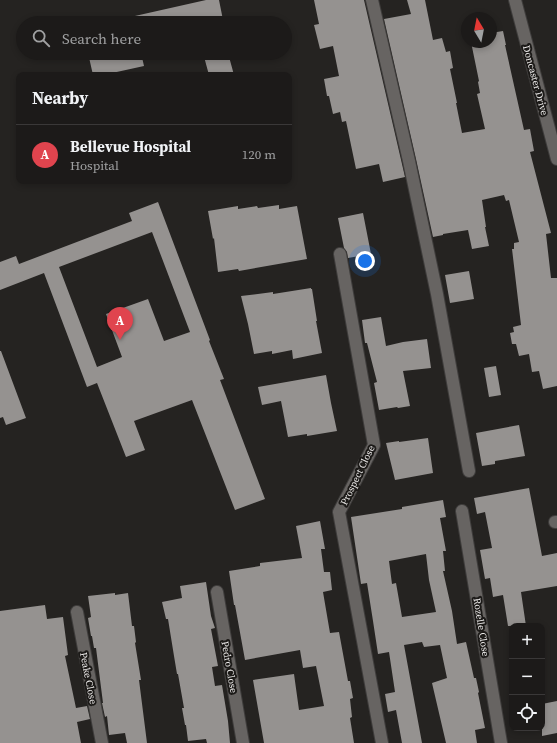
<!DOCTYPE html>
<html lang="en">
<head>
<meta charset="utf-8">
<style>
  body { margin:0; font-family:"Source Serif 4",serif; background:#292726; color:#f1f3f6 }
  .controls { position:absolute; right:12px; bottom:12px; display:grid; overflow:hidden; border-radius:8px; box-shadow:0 2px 6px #0003 }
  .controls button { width:36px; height:36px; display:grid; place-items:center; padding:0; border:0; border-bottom:1px solid #3a3838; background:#1c1a19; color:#f1f3f6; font:20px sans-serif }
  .compass { position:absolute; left:461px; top:12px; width:36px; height:36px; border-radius:50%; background:#1c1a19; box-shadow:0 2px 6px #0003; rotate:350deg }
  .you { position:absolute; left:365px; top:261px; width:14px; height:14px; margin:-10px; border:3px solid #fff; border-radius:50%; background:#1a73e8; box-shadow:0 0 0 6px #1a73e833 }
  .badge { display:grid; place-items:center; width:26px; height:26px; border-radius:50%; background:#ee8bf7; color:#fff; font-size:13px; font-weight:700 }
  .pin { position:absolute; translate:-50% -33px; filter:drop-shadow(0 1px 2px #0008) }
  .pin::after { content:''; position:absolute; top:21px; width:14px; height:12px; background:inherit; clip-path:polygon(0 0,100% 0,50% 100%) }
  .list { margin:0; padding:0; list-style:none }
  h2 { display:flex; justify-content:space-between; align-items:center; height:52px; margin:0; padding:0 16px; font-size:17px }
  h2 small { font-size:13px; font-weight:400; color:#a0a1a2 }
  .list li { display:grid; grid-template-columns:26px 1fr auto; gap:12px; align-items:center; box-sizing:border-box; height:60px; padding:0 16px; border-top:1px solid #3a3838 }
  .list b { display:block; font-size:15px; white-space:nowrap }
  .list p { margin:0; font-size:13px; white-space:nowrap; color:#a0a1a2 }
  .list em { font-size:13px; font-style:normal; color:#a0a1a2 }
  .icon { flex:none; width:22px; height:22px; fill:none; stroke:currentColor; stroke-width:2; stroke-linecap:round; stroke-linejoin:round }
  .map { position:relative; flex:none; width:557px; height:743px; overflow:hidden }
  .search { position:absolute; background:#1c1a19; box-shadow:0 2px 6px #0003; left:16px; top:16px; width:276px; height:44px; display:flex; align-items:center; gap:10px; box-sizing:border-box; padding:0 14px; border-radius:22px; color:#a0a1a2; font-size:15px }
  .panel { position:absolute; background:#1c1a19; box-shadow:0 2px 6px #0003; left:16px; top:72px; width:276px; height:112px; border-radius:8px }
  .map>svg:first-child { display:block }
  .building { fill:#959290; fill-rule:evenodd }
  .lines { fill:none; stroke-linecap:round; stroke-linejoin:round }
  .minor-casing { stroke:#3f3d3c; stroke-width:14 }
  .minor { stroke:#676462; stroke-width:12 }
  .labels { text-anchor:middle; stroke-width:4; stroke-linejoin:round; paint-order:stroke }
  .street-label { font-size:10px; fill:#ebe9e8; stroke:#1c1a18 }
</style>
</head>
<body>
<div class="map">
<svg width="557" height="743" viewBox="0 0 557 743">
  <rect width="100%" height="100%" fill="#252321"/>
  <path class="building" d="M206,0H219L223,20L209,23H126V18Z
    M314,0H364L405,177L383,182L379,164L356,169L346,121L342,122L340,112L333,114L329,96H327L324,79L339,76L333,46L320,49L314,25L319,24Z
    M407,0H425L433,40L442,38L446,52L450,51L453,68L450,69L457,103H456L462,133L485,129L477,94L480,93L478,82L479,81L471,42H491V33L503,31L506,45H505L524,130L530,129L534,151L530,152L551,233L546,234L551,278H557V386L543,389L539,371L532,372L529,354L519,356L516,344H512L510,333L514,332L513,327L521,325L512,249H514V243L519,242L509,200L506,201L504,195L482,200L486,227H485L489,246L472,249L468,230L443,234V235L433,237L416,159L384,19L411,14Z
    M88,53H141L144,66L103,75H93Z
    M203,53H228L234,75H209Z
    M158,202L210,340L209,341L224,379L220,380L265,499L235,510L192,400L134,421L145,450L126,457L97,383L87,387L44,273L0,290V262L16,256L19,264L132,221L129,213ZM152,232L190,332L164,341L148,299L106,314L122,357L97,367L59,267Z
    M279,205V209L297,206L307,259L239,271L238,269L218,272L214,238L213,239L208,211L238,206V209L257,206L258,208Z
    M363,213L371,254L348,258L347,252L344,248L338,218Z
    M469,271L474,299L450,303L445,275Z
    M311,288V289H312L317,321H316L322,353L293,359L292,350L272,354V351L254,354L248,324L241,296L273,292V294Z
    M381,317L386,346L403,342L427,339L431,368L403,371L410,406L398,408L397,407L379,410L374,383L377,382L367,343H365L362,320Z
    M0,351H1L26,418L6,425L3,417L0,418Z
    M496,366L501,395L489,397L484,368Z
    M326,375L331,403L337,431L307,436V434L288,437L281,401L262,405L258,387Z
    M519,425L525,456L495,461V464L482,466L476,433Z
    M428,438L433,473L395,480L386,443L399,441V442Z
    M529,488L542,556L557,553V586L521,592L526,626H508L503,595L493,597L490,578L485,579L480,550L492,548L485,512L477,514L474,498Z
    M443,500L446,517L440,518L446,551H443L445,571H443L452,611L457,644L466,642L474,678H476L479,692L478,693L485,728L475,730L477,743H446L432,683L447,678L440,645L424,647L422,642L404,645L422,743H402L396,710L388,712L385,694L395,692L389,652L378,654L373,621L367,583L361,584L351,517L402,509V507ZM426,554L429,580L436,612L402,617L396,583L392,584L389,561Z
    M320,521L325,549H321L324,572H330L332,590L323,592L330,633L339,632L348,681H350L353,698L350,699L352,717L350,718L354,743H264L253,680L294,674L299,710L324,706L316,666L303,668L300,650L245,660L235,605H234L229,571L260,566V563L302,558L296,526Z
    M206,582L211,616L215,628L211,629L218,666L212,667L215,686L222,685L228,721L230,743H207L206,739L188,741L186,725H185L182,708H184L178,674H177L174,656L168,619H166L162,602L182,598L180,586Z
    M115,593V595L128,593L132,626H134L136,642L135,643L141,680H139L147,743H127L125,733L109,735L107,716L105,717L102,703H103L96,648H94L92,636H91L88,618L91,617L88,596Z
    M45,605L47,619L63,617L68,655L65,656L76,708L87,706L90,719L77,722L81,743H0V611Z
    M557,701V733L542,736V704Z"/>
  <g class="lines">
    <g class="minor-casing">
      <path id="minor" d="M372,0L409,161L437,294L469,471
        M515,0L557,159
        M340,254L374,445L339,512L382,743
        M462,511L501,743
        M555,522H557
        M217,592L243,743
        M77,612L102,743"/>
    </g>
    <use href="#minor" class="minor"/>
  </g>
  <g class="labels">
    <g class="street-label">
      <text transform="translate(536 80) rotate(75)" y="4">Doncaster Drive</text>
      <text transform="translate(357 475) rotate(-64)" y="4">Prospect Close</text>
      <text transform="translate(482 627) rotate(81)" y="4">Rozelle Close</text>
      <text transform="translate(230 667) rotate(80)" y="4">Pedro Close</text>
      <text transform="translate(89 678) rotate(79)" y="4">Peake Close</text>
    </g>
  </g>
</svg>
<div class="controls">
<button>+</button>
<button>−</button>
<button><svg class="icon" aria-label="locate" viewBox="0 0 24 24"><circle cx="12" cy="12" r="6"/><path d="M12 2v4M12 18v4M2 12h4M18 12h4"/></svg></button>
</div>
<svg class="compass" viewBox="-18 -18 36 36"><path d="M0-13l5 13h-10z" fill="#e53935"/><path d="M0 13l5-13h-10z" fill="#a0a1a2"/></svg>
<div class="you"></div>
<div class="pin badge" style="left:120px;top:340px;background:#e0444e">A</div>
<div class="search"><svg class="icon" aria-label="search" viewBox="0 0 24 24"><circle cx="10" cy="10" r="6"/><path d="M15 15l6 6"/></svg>Search here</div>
<section class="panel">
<h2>Nearby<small></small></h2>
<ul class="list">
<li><span class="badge" style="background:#e0444e">A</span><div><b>Bellevue Hospital</b><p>Hospital</p></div><em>120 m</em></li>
</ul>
</section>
</div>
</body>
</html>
